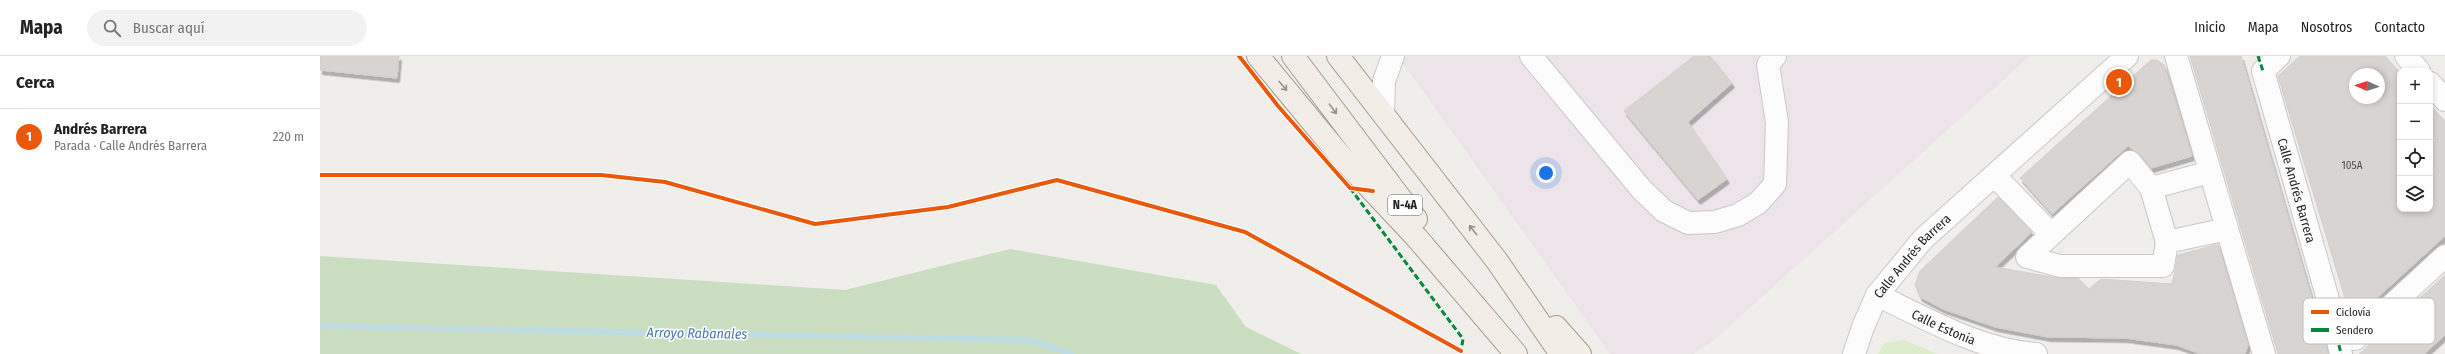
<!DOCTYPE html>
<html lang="es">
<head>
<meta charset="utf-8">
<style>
  body { margin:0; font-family:"Fira Sans Condensed",sans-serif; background:#f2f2f2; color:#222 }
  .controls { position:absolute; right:12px; top:12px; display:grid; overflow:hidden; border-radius:8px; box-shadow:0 2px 6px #0003 }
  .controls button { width:36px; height:36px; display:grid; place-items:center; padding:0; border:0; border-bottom:1px solid #e0e0e0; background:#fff; color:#222; font:20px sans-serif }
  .compass { position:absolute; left:2029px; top:12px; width:36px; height:36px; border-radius:50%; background:#fff; box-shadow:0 2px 6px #0003; rotate:273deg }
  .you { position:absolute; left:1226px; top:117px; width:14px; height:14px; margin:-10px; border:3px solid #fff; border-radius:50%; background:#1a73e8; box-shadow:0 0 0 6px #1a73e833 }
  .badge { display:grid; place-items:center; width:26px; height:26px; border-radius:50%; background:#ea580c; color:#fff; font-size:13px; font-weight:700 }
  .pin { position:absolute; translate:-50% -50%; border:2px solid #fff; box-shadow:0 1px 4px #0006 }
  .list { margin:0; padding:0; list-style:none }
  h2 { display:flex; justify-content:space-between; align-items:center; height:52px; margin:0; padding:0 16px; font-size:17px }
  h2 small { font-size:13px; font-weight:400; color:#767676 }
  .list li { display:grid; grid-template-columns:26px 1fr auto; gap:12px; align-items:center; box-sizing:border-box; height:56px; padding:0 16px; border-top:1px solid #e0e0e0 }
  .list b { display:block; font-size:15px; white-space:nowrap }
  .list p { margin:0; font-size:13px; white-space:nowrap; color:#767676 }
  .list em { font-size:13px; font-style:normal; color:#767676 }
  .icon { flex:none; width:22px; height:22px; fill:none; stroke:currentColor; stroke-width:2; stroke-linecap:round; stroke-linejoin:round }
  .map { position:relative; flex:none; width:2125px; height:298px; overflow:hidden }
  header { display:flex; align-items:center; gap:24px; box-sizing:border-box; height:56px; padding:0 20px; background:#fff; border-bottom:1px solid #e0e0e0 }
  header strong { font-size:19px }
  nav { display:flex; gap:22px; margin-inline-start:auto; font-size:14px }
  .search { width:280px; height:36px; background:#f2f2f2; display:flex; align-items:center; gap:10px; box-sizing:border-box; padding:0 14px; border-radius:22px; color:#767676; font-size:15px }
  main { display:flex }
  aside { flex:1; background:#fff }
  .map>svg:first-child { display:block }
  .industrial { fill:#ede4e9 }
  .grass { fill:#ddeccb }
  .forest { fill:#cbdec1 }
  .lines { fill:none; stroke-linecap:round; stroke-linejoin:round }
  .stream { stroke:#bfdbe3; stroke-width:5.5 }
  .building { fill:#d7d4d2; stroke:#d3d0cc; fill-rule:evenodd; filter:url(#shadow) }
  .minor-casing { stroke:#c9c8c7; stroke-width:24 }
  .major-casing { stroke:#a79c86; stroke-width:24 }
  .minor { stroke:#fdfcfc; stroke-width:22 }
  .major { stroke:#f3ede7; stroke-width:22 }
  .quiet { stroke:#00873e; stroke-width:3; stroke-dasharray:6 3; stroke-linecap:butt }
  .cycleway-casing { stroke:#fff; stroke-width:6 }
  .cycleway { stroke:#e8590c; stroke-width:4 }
  .oneway { stroke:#95928e }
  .labels { text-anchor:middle; stroke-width:3; stroke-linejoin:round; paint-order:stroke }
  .number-label { font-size:11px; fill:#4f4e4e }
  .shield { fill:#fff; stroke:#646464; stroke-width:1 }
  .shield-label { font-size:12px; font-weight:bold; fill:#222 }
  .street-label { font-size:13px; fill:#222; stroke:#fff }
  .water-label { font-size:14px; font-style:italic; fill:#4a7aab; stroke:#fff }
  .key { fill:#fff; stroke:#bdbdbd; stroke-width:1 }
  .key-label { font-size:11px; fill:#222 }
</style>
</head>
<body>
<header>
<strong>Mapa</strong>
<div class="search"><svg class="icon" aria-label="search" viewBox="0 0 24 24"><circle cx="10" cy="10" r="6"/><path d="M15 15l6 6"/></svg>Buscar aquí</div>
<nav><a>Inicio</a><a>Mapa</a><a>Nosotros</a><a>Contacto</a></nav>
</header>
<main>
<aside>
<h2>Cerca<small></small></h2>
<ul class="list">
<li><span class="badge">1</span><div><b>Andrés Barrera</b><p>Parada · Calle Andrés Barrera</p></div><em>220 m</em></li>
</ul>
</aside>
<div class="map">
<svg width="2125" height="298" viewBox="0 0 2125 298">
  <defs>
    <filter id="shadow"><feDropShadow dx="2.5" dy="4.5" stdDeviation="0" flood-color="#0004"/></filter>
  </defs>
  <rect width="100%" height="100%" fill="#f0eeeb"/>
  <path class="industrial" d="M1078,0H1710L1393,285L1373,298H1290Z"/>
  <path class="grass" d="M1584,284L1617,298H1558L1564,287Z"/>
  <path class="forest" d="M690,193L896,229L926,271L981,298H0V200L525,234Z"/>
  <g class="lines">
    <path class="stream" d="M0,270L712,284L751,298"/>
  </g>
  <path class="building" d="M0,0H79L77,22L0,14Z
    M1374,0H1390L1412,27L1368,66L1407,123L1378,144L1304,55Z
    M1870,0H1921L2008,298H1958Z
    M1980,0H2065L2080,16V153H2110V49L2125,65V180L2037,260L2027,249L1958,20ZM2035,18H2059V42H2035Z
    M1831,4H1837L1844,9L1872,100L1831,112L1820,98L1808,90L1732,158L1700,122Z
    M1678,141L1712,176L1675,211L1737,222H1758L1769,233L1781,223L1852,228L1858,199L1898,188L1928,289L1925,298H1881L1856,289L1805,282L1728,281L1675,271L1623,253L1600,241L1595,229L1600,215Z
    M2125,219V279L2104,298H2039Z"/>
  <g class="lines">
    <g class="minor-casing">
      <g id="minor">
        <path d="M1211,0L1322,134L1344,155L1368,167L1395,166L1418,159L1438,147L1455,128L1457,66L1448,9L1455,0"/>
        <path d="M1856,0L1944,298"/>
        <path id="s1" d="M1959,0L1943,15L2011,254L2035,283L2125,200"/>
        <path d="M2086,0L2099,15"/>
        <path d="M2110,27L2125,44"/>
        <path d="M1063,56L1064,25L1073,0"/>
        <path d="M1890,116L1831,132L1810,106L1707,201L1740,210H1843L1847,186L1907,173"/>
        <path d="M1675,120L1731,178"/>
        <path d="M1831,132L1847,186"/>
        <path id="s2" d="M1557,239C1607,263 1660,294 1716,298"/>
        <path d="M2012,259L2021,298"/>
        <path id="s3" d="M1534,298L1543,271L1557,239L1603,183L1807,0"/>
      </g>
    </g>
    <g class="major-casing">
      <path id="major" d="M938,0L1023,103L1097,182L1196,298
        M973,0L1096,163
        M1018,0L1177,205L1241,298
        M1236,271L1260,298"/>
    </g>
    <use href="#minor" class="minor"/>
    <use href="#major" class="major"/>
    <path class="quiet" d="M1938,0L1943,15
      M1030,132L1143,283L1141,295
      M2011,254L2021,298"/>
    <g class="cycleway-casing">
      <path id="cycleway" d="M919,0L958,50L1030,132L1053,135
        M0,119H281L345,126L495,168L628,151L737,124L925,176L1141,295"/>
    </g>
    <use href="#cycleway" class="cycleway"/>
  </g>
  <defs><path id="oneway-shaft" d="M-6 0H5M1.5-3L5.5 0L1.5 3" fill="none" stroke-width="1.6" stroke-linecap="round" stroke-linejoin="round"/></defs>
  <g class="oneway">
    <use href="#oneway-shaft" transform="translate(963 30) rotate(50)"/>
    <use href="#oneway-shaft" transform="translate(1013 53) rotate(53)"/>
    <use href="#oneway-shaft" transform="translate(1153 174) rotate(-128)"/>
  </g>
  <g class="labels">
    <g class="number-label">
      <text x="2032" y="113">105A</text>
    </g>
    <rect class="shield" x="1068" y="139" width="34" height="20" rx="3"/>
    <g class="shield-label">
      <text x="1085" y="153">N-4A</text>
    </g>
    <g class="street-label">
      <text dy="5" stroke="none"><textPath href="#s1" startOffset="146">Calle Andrés Barrera</textPath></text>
      <text dy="5" stroke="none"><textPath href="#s3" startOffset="116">Calle Andrés Barrera</textPath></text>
      <text dy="5" stroke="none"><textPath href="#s2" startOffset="74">Calle Estonia</textPath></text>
    </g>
    <g class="water-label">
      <text transform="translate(377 277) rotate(1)" y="5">Arroyo Rabanales</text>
    </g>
  </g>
  <rect x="1983" y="242" width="132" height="46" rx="6" class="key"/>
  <rect x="1991" y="254" width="18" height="4" fill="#e8590c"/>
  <rect x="1991" y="272" width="18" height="4" fill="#00873e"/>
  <g class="key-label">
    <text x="2016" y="260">Ciclovía</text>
    <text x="2016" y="278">Sendero</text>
  </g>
</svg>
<div class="controls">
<button>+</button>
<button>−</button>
<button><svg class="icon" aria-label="locate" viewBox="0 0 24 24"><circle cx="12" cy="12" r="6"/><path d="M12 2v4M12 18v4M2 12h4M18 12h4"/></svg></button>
<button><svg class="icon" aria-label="layers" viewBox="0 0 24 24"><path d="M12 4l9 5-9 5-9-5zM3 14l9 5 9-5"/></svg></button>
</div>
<svg class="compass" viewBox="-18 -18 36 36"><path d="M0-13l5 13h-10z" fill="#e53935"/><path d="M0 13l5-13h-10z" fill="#767676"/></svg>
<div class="you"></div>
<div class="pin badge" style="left:1799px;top:26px">1</div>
</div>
</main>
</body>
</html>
